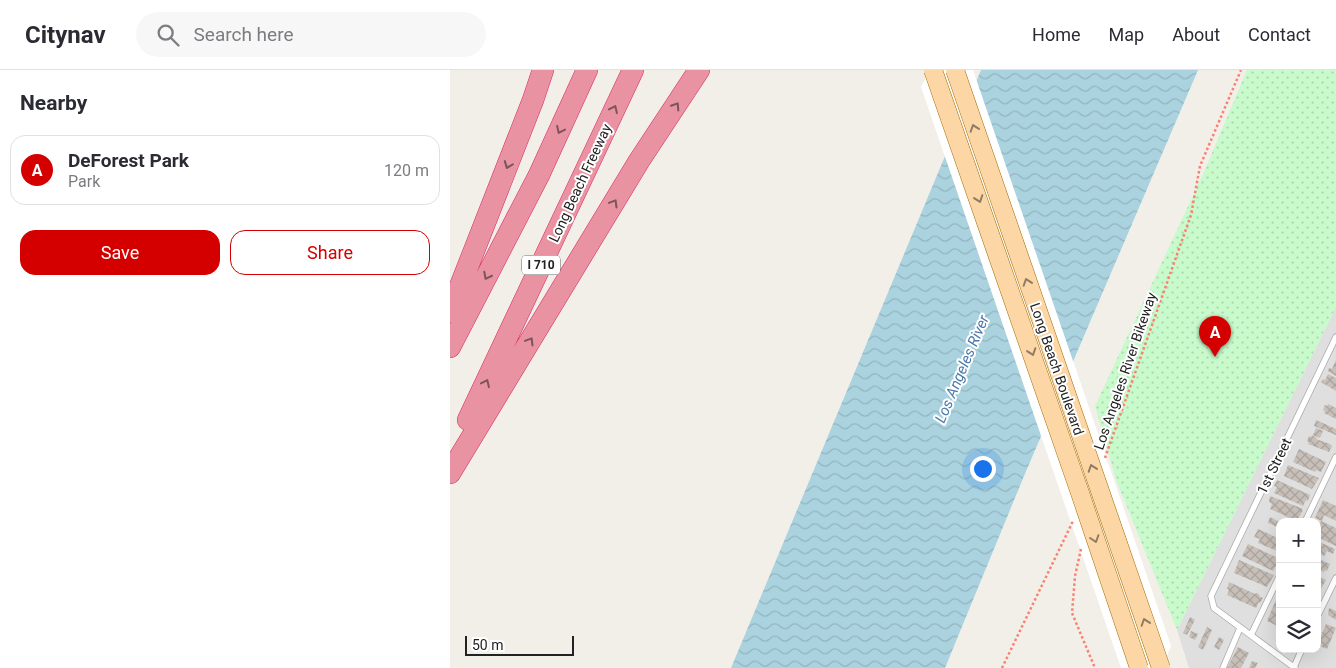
<!DOCTYPE html>
<html lang="en">
<head>
<meta charset="utf-8">
<style>
  body { margin:0; font-family:Roboto,sans-serif; background:#f7f7f7; color:#2b2b33 }
  .controls { position:absolute; right:15px; bottom:15px; display:grid; overflow:hidden; border-radius:10px; box-shadow:0 5px 20px #0002 }
  .controls button { width:45px; height:45px; display:grid; place-items:center; padding:0; border:0; border-bottom:1px solid #e1e1e2; background:#fff; color:#2b2b33; font:25px sans-serif }
  .scale { position:absolute; left:15px; bottom:12px; width:109px; box-sizing:border-box; padding-left:5px; border:2px solid #222; border-top:0; font-size:14px; line-height:18px; white-space:nowrap; color:#222; -webkit-text-stroke:4px #fff; paint-order:stroke }
  .you { position:absolute; left:532px; top:398px; width:18px; height:18px; margin:-12px; border:4px solid #fff; border-radius:50%; background:#1a73e8; box-shadow:0 0 0 8px #1a73e833 }
  .badge { display:grid; place-items:center; width:32px; height:32px; border-radius:50%; background:#d40000; color:#fff; font-size:16px; font-weight:700 }
  .pin { position:absolute; translate:-50% -41px; filter:drop-shadow(0 1px 2px #0008) }
  .pin::after { content:''; position:absolute; top:26px; width:18px; height:15px; background:inherit; clip-path:polygon(0 0,100% 0,50% 100%) }
  .list { margin:0; padding:0; list-style:none }
  h2 { display:flex; justify-content:space-between; align-items:center; height:65px; margin:0; padding:0 20px; font-size:21px }
  h2 small { font-size:16px; font-weight:400; color:#7c7c81 }
  .list li { display:grid; grid-template-columns:32px 1fr auto; gap:15px; align-items:center; box-sizing:border-box; height:70px; margin:0 10px 10px; padding:0 10px; border:1px solid #e1e1e2; border-radius:15px }
  .list b { display:block; font-size:19px; white-space:nowrap }
  .list p { margin:0; font-size:16px; white-space:nowrap; color:#7c7c81 }
  .list em { font-size:16px; font-style:normal; color:#7c7c81 }
  .actions { display:flex; gap:10px; padding:15px 20px }
  .actions a { flex:1; padding:11px 0; border:1px solid #d40000; border-radius:15px; text-align:center; font-size:18px; color:#d40000 }
  .actions .main { background:#d40000; color:#fff }
  .icon { flex:none; width:28px; height:28px; fill:none; stroke:currentColor; stroke-width:2; stroke-linecap:round; stroke-linejoin:round }
  .map { position:relative; flex:none; width:886px; height:598px; overflow:hidden }
  header { display:flex; align-items:center; gap:30px; box-sizing:border-box; height:70px; padding:0 25px; background:#fff; border-bottom:1px solid #e1e1e2 }
  header strong { font-size:24px }
  nav { display:flex; gap:28px; margin-inline-start:auto; font-size:18px }
  .search { width:350px; height:45px; background:#f7f7f7; display:flex; align-items:center; gap:12px; box-sizing:border-box; padding:0 18px; border-radius:28px; color:#7c7c81; font-size:19px }
  main { display:flex }
  aside { flex:1; background:#fff }
  .map>svg:first-child { display:block }
  .residential { fill:#e0dfdf; fill-rule:evenodd }
  .park { fill:url(#park-dots) }
  .water { fill:url(#water-waves) }
  .pier { fill:#fff }
  .building { fill:url(#building-cross-hatch) }
  .lines { fill:none; stroke-linecap:round; stroke-linejoin:round }
  .service-casing { stroke:#a9a9a9; stroke-width:7 }
  .motorway-casing { stroke:#dc2a67; stroke-width:22 }
  .path { stroke:#fa8072; stroke-width:2.5; stroke-dasharray:2.5 2.5; stroke-linecap:butt }
  .service { stroke:#fff; stroke-width:5.5 }
  .motorway { stroke:#e892a2; stroke-width:21 }
  .primary-bridge-casing { stroke:#a06b00; stroke-width:19; stroke-linecap:butt }
  .primary-bridge { stroke:#fcd6a4; stroke-width:18 }
  .oneway { stroke:#7b545c }
  .oneway2 { stroke:#8f7c63 }
  .labels { text-anchor:middle; stroke-width:4; stroke-linejoin:round; paint-order:stroke }
  .shield { fill:#fff; stroke:#646464; stroke-width:1 }
  .shield-label { font-size:12px; font-weight:bold; fill:#222 }
  .street-label { font-size:14px; fill:#222; stroke:#fff }
  .water-label { font-size:15px; font-style:italic; fill:#4a7aab; stroke:#fff }
</style>
</head>
<body>
<header>
<strong>Citynav</strong>
<div class="search"><svg class="icon" aria-label="search" viewBox="0 0 24 24"><circle cx="10" cy="10" r="6"/><path d="M15 15l6 6"/></svg>Search here</div>
<nav><a>Home</a><a>Map</a><a>About</a><a>Contact</a></nav>
</header>
<main>
<aside>
<h2>Nearby<small></small></h2>
<ul class="list">
<li><span class="badge">A</span><div><b>DeForest Park</b><p>Park</p></div><em>120 m</em></li>
</ul>
<div class="actions"><a class="main">Save</a><a>Share</a></div>
</aside>
<div class="map">
<svg width="886" height="598" viewBox="0 0 886 598">
  <defs>
    <pattern id="park-dots" width="8" height="8" patternUnits="userSpaceOnUse" patternTransform="scale(1.25)"><rect width="8" height="8" fill="#c8facc"/><path d="M2 2h.1M6 6h.1" fill="none" stroke="#acd6af" stroke-width="1.8" stroke-linecap="round"/></pattern>
    <pattern id="water-waves" width="16" height="10" patternUnits="userSpaceOnUse" patternTransform="scale(1.25)"><rect width="16" height="10" fill="#aad3df"/><path d="M0 5q4-4 8 0t8 0" fill="none" stroke="#92b5bf"/></pattern>
    <pattern id="building-cross-hatch" width="8" height="8" patternUnits="userSpaceOnUse" patternTransform="scale(1.25)"><rect width="8" height="8" fill="#c7bfb8"/><path d="M0 0l8 8M0 8l8-8" fill="none" stroke="#aba49e"/></pattern>
  </defs>
  <rect width="100%" height="100%" fill="#f2efe9"/>
  <path class="residential" d="M886,237V598H739L727,560ZM830,452H867V579H830Z"/>
  <path class="park" d="M797,0H886V237L727,560L666,410L645,336L754,102Z"/>
  <path class="water" d="M531,0H748L574,406L495,598H281Z"/>
  <path class="pier" d="M480,0H523L721,576L712,598H671L471,17Z"/>
  <path class="building" d="M886,290V306L878,301L879,298L882,299Z
    M878,304L886,308V321L871,312L873,309L875,310Z
    M878,334L886,338V349L874,343L875,341L873,340L875,335L877,336Z
    M866,350L886,359V365L864,356Z
    M866,358L873,361L870,368L863,365Z
    M862,365L867,368L866,369L880,374L882,376L879,382L858,374L859,372L857,371L859,366L861,367Z
    M849,379L876,392L871,402L866,400L865,402L843,392Z
    M838,395L869,408L862,419L834,406Z
    M827,410L860,425L858,431L856,430L853,436L824,423L827,417L824,416Z
    M820,426L851,438L853,440L847,451L820,439L822,434L819,432Z
    M873,430L886,436V451L874,445L872,451L865,448Z
    M820,447L830,452V458L818,453Z
    M871,451L886,458V476L867,467V459Z
    M808,459L830,469V482L808,473L810,469L804,467Z
    M867,471L885,479L883,484L877,481L874,486L867,483Z
    M798,474L830,489L823,501L792,486Z
    M867,488L880,494L877,501L875,500L874,502L867,499Z
    M789,490L824,505L817,517L784,503Z
    M867,506L876,510L869,522L867,521Z
    M779,512L805,524L806,523L810,525L809,526L813,528L810,533L809,532L806,538L777,525L779,520L777,519Z
    M826,530L830,532V557L817,551Z
    M879,538L886,541V550L878,545Z
    M740,547L745,550L737,565L733,563Z
    M876,554L886,558L877,579L867,575Z
    M757,557L762,560L753,580L748,577Z
    M741,561L748,564L745,570L739,567Z
    M769,567L774,570L769,580L764,577Z
    M788,577L799,583L791,598H777Z
    M802,591L808,593L805,598H799Z"/>
  <g class="lines">
    <g class="service-casing">
      <path id="service" d="M855,452L886,387
        M867,547L886,508
        M801,565L830,505
        M844,597L852,579
        M773,598L790,558
        M845,598L764,538L761,526L886,267"/>
    </g>
    <g class="motorway-casing">
      <path id="motorway" d="M0,242L83,30L93,0
        M0,277L89,105L137,0
        M18,350L183,0
        M0,403L189,91L249,0"/>
    </g>
    <path class="path" d="M655,388L741,145L750,96L791,0
      M631,479L625,506L622,543L645,598
      M552,598L623,451"/>
    <use href="#service" class="service"/>
    <use href="#motorway" class="motorway"/>
    <g class="primary-bridge-casing">
      <path id="primary-bridge" d="M483,0L630,423L689,598
        M505,0L711,598"/>
    </g>
    <use href="#primary-bridge" class="primary-bridge"/>
  </g>
  <defs><path id="oneway-chevron" d="M-2-3.5L2.5 0L-2 3.5" fill="none" stroke-width="1.6" stroke-linecap="round" stroke-linejoin="round" transform="scale(1.25)"/></defs>
  <g class="oneway">
    <use href="#oneway-chevron" transform="translate(226 36) rotate(-57)"/>
    <use href="#oneway-chevron" transform="translate(164 39) rotate(-65)"/>
    <use href="#oneway-chevron" transform="translate(110 60) rotate(115)"/>
    <use href="#oneway-chevron" transform="translate(58 95) rotate(111)"/>
    <use href="#oneway-chevron" transform="translate(164 133) rotate(-59)"/>
    <use href="#oneway-chevron" transform="translate(37 206) rotate(117)"/>
    <use href="#oneway-chevron" transform="translate(80 271) rotate(-59)"/>
    <use href="#oneway-chevron" transform="translate(36 313) rotate(-65)"/>
  </g>
  <g class="oneway2">
    <use href="#oneway-chevron" transform="translate(524 58) rotate(-109)"/>
    <use href="#oneway-chevron" transform="translate(529 129) rotate(71)"/>
    <use href="#oneway-chevron" transform="translate(577 212) rotate(-109)"/>
    <use href="#oneway-chevron" transform="translate(582 282) rotate(71)"/>
    <use href="#oneway-chevron" transform="translate(642 398) rotate(-109)"/>
    <use href="#oneway-chevron" transform="translate(645 469) rotate(72)"/>
    <use href="#oneway-chevron" transform="translate(695 552) rotate(-109)"/>
  </g>
  <g class="labels">
    <rect class="shield" x="72" y="185.5" width="38" height="19" rx="4"/>
    <g class="shield-label">
      <text x="91" y="199">I 710</text>
    </g>
    <g class="street-label">
      <text transform="translate(130 113) rotate(-65)" y="5">Long Beach Freeway</text>
      <text transform="translate(607 299) rotate(71)" y="5">Long Beach Boulevard</text>
      <text transform="translate(675 301) rotate(-71)" y="5">Los Angeles River Bikeway</text>
      <text transform="translate(824 396) rotate(-64)" y="5">1st Street</text>
    </g>
    <g class="water-label">
      <text transform="translate(512 299) rotate(-67)" y="5">Los Angeles River</text>
    </g>
  </g>
</svg>
<div class="controls">
<button>+</button>
<button>−</button>
<button><svg class="icon" aria-label="layers" viewBox="0 0 24 24"><path d="M12 4l9 5-9 5-9-5zM3 14l9 5 9-5"/></svg></button>
</div>
<div class="scale">50 m</div>
<div class="you"></div>
<div class="pin badge" style="left:765px;top:287px">A</div>
</div>
</main>
</body>
</html>
